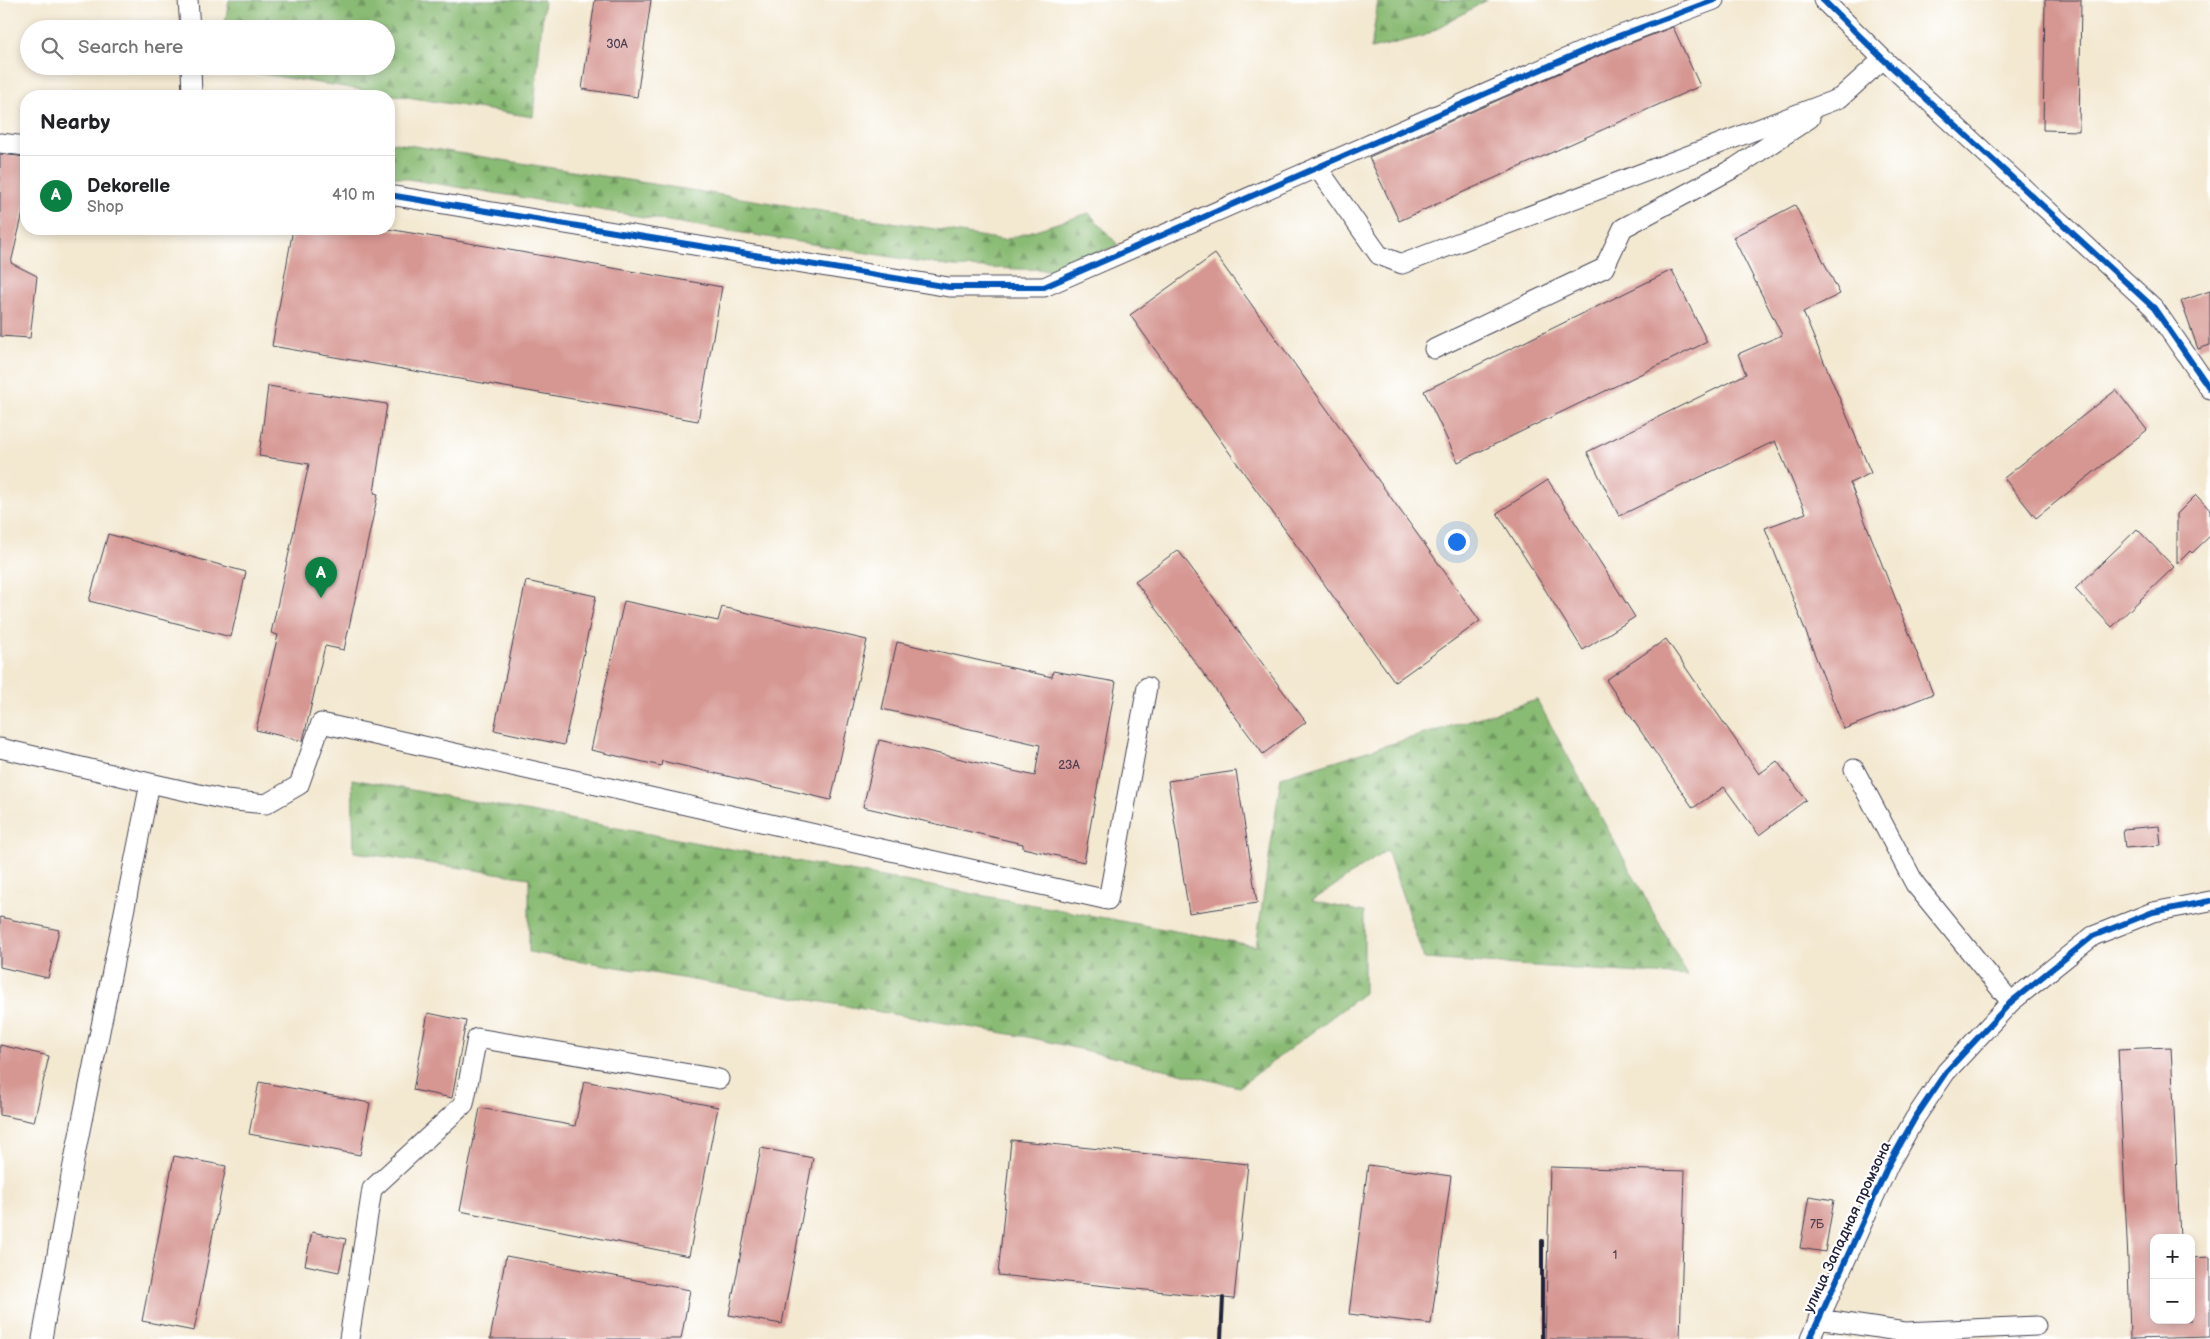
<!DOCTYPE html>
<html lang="en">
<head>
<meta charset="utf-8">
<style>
  body { margin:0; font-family:"Balsamiq Sans",sans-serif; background:#f2f2f2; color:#202124 }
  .controls { position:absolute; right:15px; bottom:15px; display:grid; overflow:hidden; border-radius:10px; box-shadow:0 2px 8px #0003 }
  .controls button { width:45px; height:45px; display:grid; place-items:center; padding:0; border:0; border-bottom:1px solid #e0e0e0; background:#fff; color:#202124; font:25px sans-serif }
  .you { position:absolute; left:1456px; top:541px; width:18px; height:18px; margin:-12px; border:4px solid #fff; border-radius:50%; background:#1a73e8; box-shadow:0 0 0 8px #1a73e833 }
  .badge { display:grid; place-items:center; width:32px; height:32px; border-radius:50%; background:#0b8043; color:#fff; font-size:16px; font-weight:700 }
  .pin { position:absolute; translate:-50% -41px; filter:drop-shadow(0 1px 2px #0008) }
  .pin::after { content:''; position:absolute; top:26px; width:18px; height:15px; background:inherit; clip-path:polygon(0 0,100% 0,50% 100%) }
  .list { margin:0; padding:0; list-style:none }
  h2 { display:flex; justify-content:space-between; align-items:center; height:65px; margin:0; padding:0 20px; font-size:21px }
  h2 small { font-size:16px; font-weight:400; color:#757577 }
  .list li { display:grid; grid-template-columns:32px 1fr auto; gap:15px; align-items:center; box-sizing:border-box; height:80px; padding:0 20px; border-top:1px solid #e0e0e0 }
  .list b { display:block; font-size:19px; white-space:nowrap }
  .list p { margin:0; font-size:16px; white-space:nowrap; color:#757577 }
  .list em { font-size:16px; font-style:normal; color:#757577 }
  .icon { flex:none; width:28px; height:28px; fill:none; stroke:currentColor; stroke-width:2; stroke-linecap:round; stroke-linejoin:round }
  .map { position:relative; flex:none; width:2210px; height:1339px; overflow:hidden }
  .search { position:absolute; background:#fff; box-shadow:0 2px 8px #0003; left:20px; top:20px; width:375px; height:55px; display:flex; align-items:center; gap:12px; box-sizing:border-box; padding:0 18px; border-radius:28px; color:#757577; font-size:19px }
  .panel { position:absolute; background:#fff; box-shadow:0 2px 8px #0003; left:20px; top:90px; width:375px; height:145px; border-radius:20px }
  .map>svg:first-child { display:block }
  .forest { fill:url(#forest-firs); stroke:#566e58 }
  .building { fill:#d69692 }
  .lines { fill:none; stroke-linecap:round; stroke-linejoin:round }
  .minor-casing { stroke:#414051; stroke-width:21 }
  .minor { stroke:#fff; stroke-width:19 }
  .rail { stroke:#22223b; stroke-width:4 }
  .cycleway-casing { stroke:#fff; stroke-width:9 }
  .cycleway { stroke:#0057b8; stroke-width:6 }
  .labels { text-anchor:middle; stroke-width:4.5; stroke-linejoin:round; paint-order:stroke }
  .number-label { font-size:12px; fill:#4f3f51 }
  .street-label { font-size:15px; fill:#22223b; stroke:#fff }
</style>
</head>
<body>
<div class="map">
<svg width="2210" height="1339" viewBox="0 0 2210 1339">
  <defs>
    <pattern id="forest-firs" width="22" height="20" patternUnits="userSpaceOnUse" patternTransform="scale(1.25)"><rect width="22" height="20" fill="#8abb74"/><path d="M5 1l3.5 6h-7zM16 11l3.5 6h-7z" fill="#709860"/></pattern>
  </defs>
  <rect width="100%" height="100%" fill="#fff"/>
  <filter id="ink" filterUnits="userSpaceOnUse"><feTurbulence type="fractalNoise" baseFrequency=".02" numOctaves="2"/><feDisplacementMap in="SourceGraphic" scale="10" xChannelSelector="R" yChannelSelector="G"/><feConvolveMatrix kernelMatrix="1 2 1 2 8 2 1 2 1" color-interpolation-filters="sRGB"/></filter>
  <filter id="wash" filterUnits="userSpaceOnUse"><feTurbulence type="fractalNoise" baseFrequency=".0096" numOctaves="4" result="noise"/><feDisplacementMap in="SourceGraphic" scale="20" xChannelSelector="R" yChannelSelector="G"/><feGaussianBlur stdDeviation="1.12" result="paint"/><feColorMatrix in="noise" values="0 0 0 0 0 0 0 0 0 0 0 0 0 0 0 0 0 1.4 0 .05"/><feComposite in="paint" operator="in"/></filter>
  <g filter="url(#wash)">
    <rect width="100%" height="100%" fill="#f3e8d0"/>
    <path class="forest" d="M229,0H544L533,117L218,67L386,66V29H224Z
      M1378,0H1487L1424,36L1371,49Z
      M389,142L1004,240L1089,213L1118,245L1053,270L954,267L389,176Z
      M1537,700L1688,976L1424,959L1387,850L1312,901L1364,912V993L1239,1087L1033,1038L529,952V878L354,852L352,779L1256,946L1281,777Z"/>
    <g id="blocks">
      <path class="building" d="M595,0H651L637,97L582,89Z
        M2045,0H2081L2079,131L2043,130Z
        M1673,27L1700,86L1399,221L1369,157L1612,50Z
        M0,154L26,157V200L11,263L37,276L30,338L0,336Z
        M1795,205L1840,294L1803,312L1871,473L1850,483L1933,694L1844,729L1765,528L1806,513L1775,441L1619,516L1587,452L1746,374L1738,354L1782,335L1733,237Z
        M293,229H388L722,287L698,421L272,346Z
        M1215,254L1480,621L1395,682L1130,315Z
        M1672,270L1707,342L1458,462L1424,391Z
        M2210,291V345L2198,349L2181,301Z
        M268,386L387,404L374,493L378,494L344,650L325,646L303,741L256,730L278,635L271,633L309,464L259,456Z
        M2116,390L2147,430L2036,518L2004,478Z
        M1548,480L1635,617L1583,650L1497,513Z
        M2196,495L2210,510V536L2192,553L2190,551L2177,564V514Z
        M2137,529L2174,567L2112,627L2075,589Z
        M108,534L246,572L231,637L89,601Z
        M1178,550L1306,722L1263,754L1135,581Z
        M526,581L596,596L564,745L494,730Z
        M624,601L718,621L722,607L867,640L831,800L662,761L661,766L591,750Z
        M1666,639L1759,774L1777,761L1806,800L1759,835L1724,787L1693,808L1606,680Z
        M897,642L1052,677L1053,671L1116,682L1084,862L1023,848V844L863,807L879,740L1035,776L1040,745L882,709Z
        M1236,771L1257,903L1189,913L1168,781Z
        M2159,826L2161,845L2125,848L2123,829Z
        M0,917L59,930L48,978L0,967Z
        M428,1013L466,1021L452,1098L413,1090Z
        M0,1045L49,1056L34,1122L0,1115Z
        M2171,1047L2180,1238H2154V1320H2191V1258L2210,1257V1337L2130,1339L2128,1260L2118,1049Z
        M584,1081L718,1107L689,1256L460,1211L480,1108L575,1126Z
        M259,1082L370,1103L360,1155L249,1134Z
        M1011,1140L1248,1164L1234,1299L998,1275Z
        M761,1148L813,1158L782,1324L729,1315Z
        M174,1156L226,1166L194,1331L142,1321Z
        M1368,1165L1451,1176L1431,1324L1349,1314Z
        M1550,1167L1685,1171L1680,1339H1545Z
        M1809,1196L1834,1200L1825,1252L1800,1248Z
        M312,1232L346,1239L339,1272L305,1265Z
        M506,1256L690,1290L681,1339H490Z"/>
    </g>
  </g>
  <g filter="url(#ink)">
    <use href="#blocks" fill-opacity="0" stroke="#414051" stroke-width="1"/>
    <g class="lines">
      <g class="minor-casing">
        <path id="minor" d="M188,0L190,29
          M1823,0L1883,59L2154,308L2210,389
          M191,66L192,96
          M0,143L26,146
          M1317,167L1379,255L1402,264L1840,98L1883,59
          M389,195L949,287H1044L1608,40L1714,0
          M1434,349L1604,268L1623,228L1736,167L1810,118
          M0,748L150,783L72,1170L42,1339
          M1854,769L1915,884L2011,1002
          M150,783L226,800L266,804L299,785L321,723L1108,900L1147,687
          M1818,1319L1905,1332L2036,1326
          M349,1339L372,1189L464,1104L477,1038L719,1079
          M1810,1339L1889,1164L1915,1118L1946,1072L2011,1002L2093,936L2153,912L2210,901"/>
      </g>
      <use href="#minor" class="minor"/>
      <path class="rail" d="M1542,1241V1339
        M1221,1339L1223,1298"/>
      <g class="cycleway-casing">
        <path id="cycleway" d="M1823,0L1883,59L2154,308L2210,389
          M389,195L949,287H1044L1608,40L1714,0
          M1810,1339L1889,1164L1915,1118L1946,1072L2011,1002L2093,936L2153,912L2210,901"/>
      </g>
      <use href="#cycleway" class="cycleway"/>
    </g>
  </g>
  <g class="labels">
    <g class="number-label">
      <text x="617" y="48">30А</text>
      <text x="1069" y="769">23А</text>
      <text x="1817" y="1228">7Б</text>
      <text x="1615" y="1259">1</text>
    </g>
    <g class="street-label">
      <text transform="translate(1847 1227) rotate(-65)" y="5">улица Западная промзона</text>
    </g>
  </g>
</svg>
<div class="controls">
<button>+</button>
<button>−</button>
</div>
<div class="you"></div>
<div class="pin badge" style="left:321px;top:598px">A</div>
<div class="search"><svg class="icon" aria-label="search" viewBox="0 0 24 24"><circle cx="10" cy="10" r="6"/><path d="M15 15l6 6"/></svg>Search here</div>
<section class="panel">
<h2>Nearby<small></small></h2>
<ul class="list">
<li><span class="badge">A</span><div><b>Dekorelle</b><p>Shop</p></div><em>410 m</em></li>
</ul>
</section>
</div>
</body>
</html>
